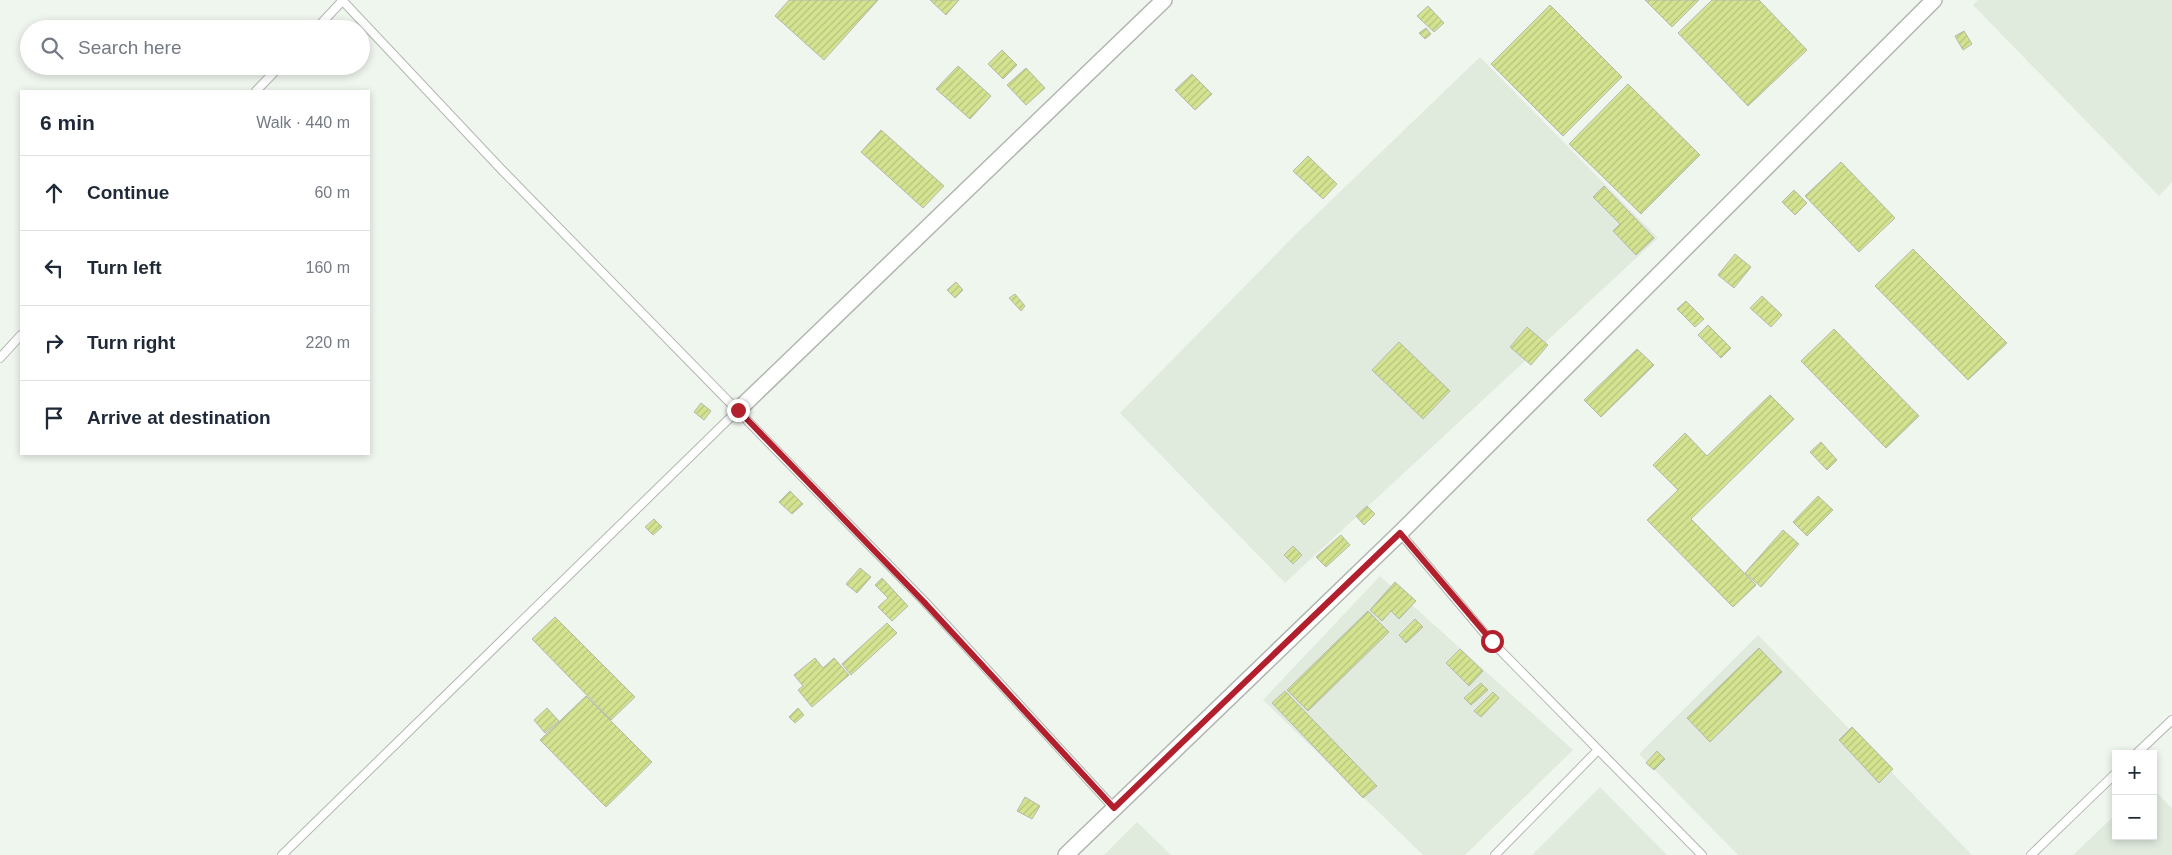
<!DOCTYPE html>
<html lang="en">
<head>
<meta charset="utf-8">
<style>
  body { margin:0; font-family:Helvetica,sans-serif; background:#f6f6f7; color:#1f2937 }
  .controls { position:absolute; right:15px; bottom:15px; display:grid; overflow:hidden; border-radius:0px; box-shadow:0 2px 8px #0003 }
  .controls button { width:45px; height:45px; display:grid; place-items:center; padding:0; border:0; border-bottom:1px solid #e0e1e3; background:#fff; color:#1f2937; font:25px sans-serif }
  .stop { position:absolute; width:15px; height:15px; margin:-11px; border:4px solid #b2202e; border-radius:50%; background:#fff }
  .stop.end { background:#b2202e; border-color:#fff; box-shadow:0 1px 5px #0008 }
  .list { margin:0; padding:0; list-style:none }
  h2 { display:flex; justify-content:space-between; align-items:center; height:65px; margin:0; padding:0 20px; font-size:21px }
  h2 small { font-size:16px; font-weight:400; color:#747a83 }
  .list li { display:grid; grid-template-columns:32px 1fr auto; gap:15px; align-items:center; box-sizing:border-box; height:75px; padding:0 20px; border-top:1px solid #e0e1e3 }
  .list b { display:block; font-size:19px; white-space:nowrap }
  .list em { font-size:16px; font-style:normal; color:#747a83 }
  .icon { flex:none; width:28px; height:28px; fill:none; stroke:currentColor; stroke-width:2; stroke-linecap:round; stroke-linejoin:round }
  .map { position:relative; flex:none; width:2172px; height:855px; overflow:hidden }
  .search { position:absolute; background:#fff; box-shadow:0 2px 8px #0003; left:20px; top:20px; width:350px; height:55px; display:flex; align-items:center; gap:12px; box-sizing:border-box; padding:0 18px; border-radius:28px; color:#747a83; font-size:19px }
  .panel { position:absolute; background:#fff; box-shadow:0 2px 8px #0003; left:20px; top:90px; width:350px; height:365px; border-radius:0px }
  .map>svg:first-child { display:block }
  .built { fill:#e0ebde }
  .building { fill:url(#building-hatch); stroke:#b6b9b0 }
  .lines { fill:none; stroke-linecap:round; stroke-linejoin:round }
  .service-casing { stroke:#b1b7b0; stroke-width:10 }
  .minor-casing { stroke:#b1b7b0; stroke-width:18 }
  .service { stroke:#fff; stroke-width:8 }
  .minor { stroke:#fff; stroke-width:15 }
  .route { stroke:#b2202e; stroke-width:6 }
</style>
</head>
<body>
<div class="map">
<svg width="2172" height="855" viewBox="0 0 2172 855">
  <defs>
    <pattern id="building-hatch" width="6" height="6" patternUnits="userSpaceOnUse" patternTransform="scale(1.25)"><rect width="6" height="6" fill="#d3e390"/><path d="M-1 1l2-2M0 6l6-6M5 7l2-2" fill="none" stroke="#b5c37c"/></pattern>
  </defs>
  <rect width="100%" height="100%" fill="#eff6ee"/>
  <path class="built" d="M1978,0H2172V182L2159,196L1973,5Z
    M1480,57L1658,238L1285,583L1120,413L1295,235Z
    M1380,576L1573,750L1465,855H1423L1263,700Z
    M1758,635L1972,855H1738L1639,754Z
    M1600,787L1667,855H1532Z
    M2153,789L2172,808V855H2073L2116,814V836H2153Z
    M1137,822L1171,855H1104Z"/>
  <path class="building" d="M789,0H878L824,60L775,16Z
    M930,0H959L946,15Z
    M1645,0H1699L1672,27Z
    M1712,0H1759L1807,50L1748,106L1678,33Z
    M1550,5L1622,77L1563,136L1491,64Z
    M1428,6L1444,23L1434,32L1417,16Z
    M1426,28L1431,34L1425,39L1419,33Z
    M1964,31L1972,44L1963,50L1955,36Z
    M1002,50L1017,65L1003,79L988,64Z
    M958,66L991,96L970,119L936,89Z
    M1026,68L1045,88L1026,105L1007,85Z
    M1192,74L1212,94L1195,110L1175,90Z
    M1628,84L1700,155L1641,214L1569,144Z
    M881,130L944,186L923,208L861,152Z
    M1308,156L1337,184L1323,199L1293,171Z
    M1841,162L1895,218L1859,252L1805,196Z
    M1604,186L1654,238L1636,255L1613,231L1620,224L1593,197Z
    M1794,190L1807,203L1795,215L1782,202Z
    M1913,249L2007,343L1968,380L1875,286Z
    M1735,254L1751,267L1734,288L1718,275Z
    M956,282L963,290L955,298L947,290Z
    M1015,294L1025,306L1021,311L1009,298Z
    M1762,296L1782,315L1771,327L1750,308Z
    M1686,301L1704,319L1695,327L1677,309Z
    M1708,325L1731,348L1721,358L1698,335Z
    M1527,327L1548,345L1531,365L1510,347Z
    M1834,329L1919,416L1886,448L1801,361Z
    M1399,342L1450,391L1423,419L1372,370Z
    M1637,349L1654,365L1601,417L1584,400Z
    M1770,395L1794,419L1691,519L1756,585L1733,607L1647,520L1678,490L1653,465L1685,433L1707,456Z
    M701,403L711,411L704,420L694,412Z
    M1821,442L1837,460L1827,470L1810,452Z
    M790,491L803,504L792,514L779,502Z
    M1818,496L1833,510L1807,536L1793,522Z
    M1367,506L1375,514L1364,525L1356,516Z
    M654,519L662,527L653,535L645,527Z
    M1783,530L1799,544L1761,587L1745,573Z
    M1341,535L1350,545L1326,567L1316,557Z
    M1293,546L1302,555L1293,564L1284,555Z
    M860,568L871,577L857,593L846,584Z
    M882,578L908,606L892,621L878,607L888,598L875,585Z
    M1395,582L1416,601L1399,619L1391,611L1382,621L1370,610Z
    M1368,611L1389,632L1308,711L1287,690Z
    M555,617L635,697L611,720L532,639Z
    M1415,619L1423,627L1406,643L1399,635Z
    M887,623L897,633L851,675L842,664Z
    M1759,648L1782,672L1710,742L1687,718Z
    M1460,649L1483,671L1469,686L1446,663Z
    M815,658L823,668L834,658L849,675L812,707L798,690L803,686L794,675Z
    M1481,683L1488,690L1471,705L1464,698Z
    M1285,691L1377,786L1363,798L1272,703Z
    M1493,692L1499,698L1481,717L1474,711Z
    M586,696L652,762L606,807L540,740Z
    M547,708L559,721L545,733L534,720Z
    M798,708L804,715L795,723L789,717Z
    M1852,727L1893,769L1879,783L1839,740Z
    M1657,751L1665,759L1654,770L1646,763Z
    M1025,797L1040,806L1032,819L1017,811Z"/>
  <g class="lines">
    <g class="service-casing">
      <path id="service" d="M342,0L501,169L925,602L1114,808
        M316,29L343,0
        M256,91L280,66
        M0,358L21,335
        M1400,533L1491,641L1702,855
        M2136,754L2172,720
        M282,855L738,410
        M1495,855L1598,750
        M2031,855L2116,773"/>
    </g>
    <g class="minor-casing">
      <path id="minor" d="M738,410L1164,0
        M1066,855L1400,533L1934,0"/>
    </g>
    <use href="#service" class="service"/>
    <use href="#minor" class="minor"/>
  </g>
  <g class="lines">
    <path class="route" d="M738,410L924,602L1114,808L1400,533L1492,641"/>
  </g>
</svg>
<div class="controls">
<button>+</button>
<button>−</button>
</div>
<div class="stop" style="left:1492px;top:641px"></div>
<div class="stop end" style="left:738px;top:410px"></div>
<div class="search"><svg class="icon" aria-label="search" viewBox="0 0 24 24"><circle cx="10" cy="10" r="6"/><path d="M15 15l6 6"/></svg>Search here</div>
<section class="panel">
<h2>6 min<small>Walk · 440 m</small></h2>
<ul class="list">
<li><svg class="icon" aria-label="ahead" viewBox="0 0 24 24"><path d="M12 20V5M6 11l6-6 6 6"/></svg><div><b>Continue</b></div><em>60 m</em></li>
<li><svg class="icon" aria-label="left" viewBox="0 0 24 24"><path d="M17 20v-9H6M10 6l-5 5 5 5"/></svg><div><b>Turn left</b></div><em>160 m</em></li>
<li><svg class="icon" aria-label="right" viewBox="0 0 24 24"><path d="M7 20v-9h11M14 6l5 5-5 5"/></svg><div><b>Turn right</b></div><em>220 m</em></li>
<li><svg class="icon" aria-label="arrive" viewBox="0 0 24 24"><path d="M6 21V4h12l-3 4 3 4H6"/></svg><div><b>Arrive at destination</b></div></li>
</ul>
</section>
</div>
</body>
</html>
